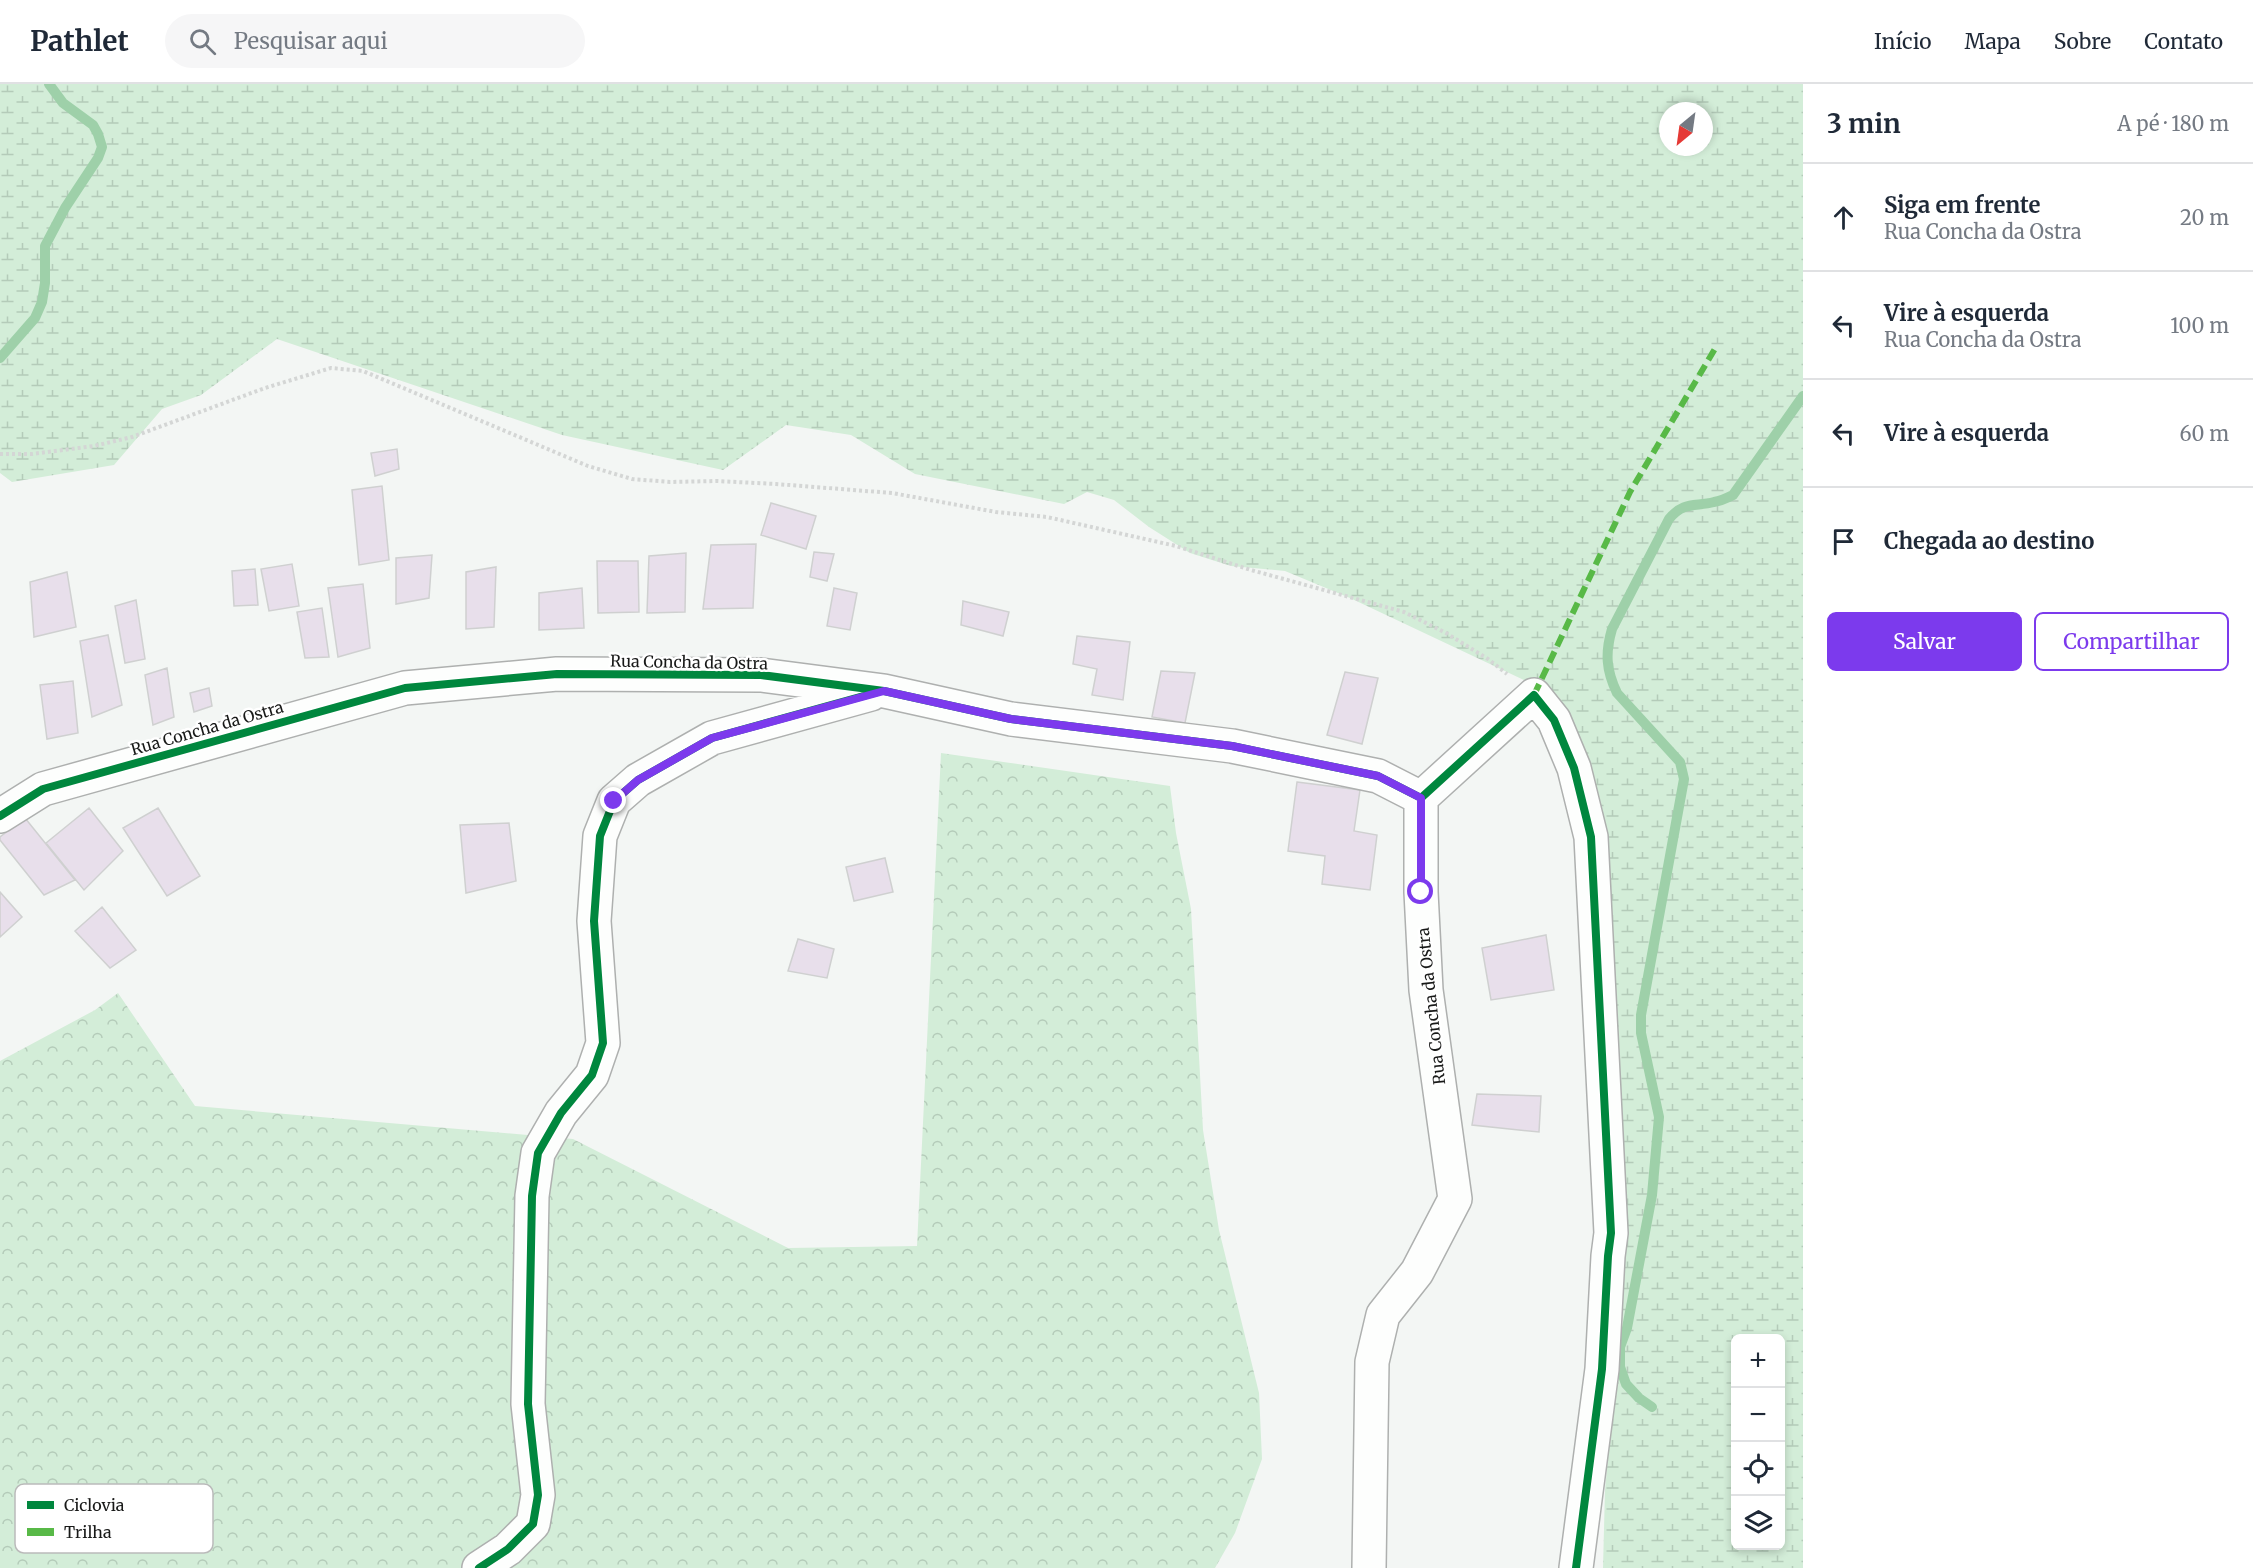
<!DOCTYPE html>
<html lang="pt">
<head>
<meta charset="utf-8">
<style>
  body { margin:0; font-family:Merriweather,serif; background:#f6f6f7; color:#1f2937 }
  .controls { position:absolute; right:18px; bottom:18px; display:grid; overflow:hidden; border-radius:9px; box-shadow:0 3px 9px #0003 }
  .controls button { width:54px; height:54px; display:grid; place-items:center; padding:0; border:0; border-bottom:2px solid #e0e1e3; background:#fff; color:#1f2937; font:30px sans-serif }
  .compass { position:absolute; left:1659px; top:18px; width:54px; height:54px; border-radius:50%; background:#fff; box-shadow:0 3px 9px #0003; rotate:209deg }
  .stop { position:absolute; width:18px; height:18px; margin:-14px; border:4px solid #7c3aed; border-radius:50%; background:#fff }
  .stop.end { background:#7c3aed; border-color:#fff; box-shadow:0 2px 6px #0008 }
  .list { margin:0; padding:0; list-style:none }
  h2 { display:flex; justify-content:space-between; align-items:center; height:78px; margin:0; padding:0 24px; font-size:26px }
  h2 small { font-size:20px; font-weight:400; color:#747a83 }
  .list li { display:grid; grid-template-columns:39px 1fr auto; gap:18px; align-items:center; box-sizing:border-box; height:108px; padding:0 24px; border-top:2px solid #e0e1e3 }
  .list b { display:block; font-size:22px; white-space:nowrap }
  .list p { margin:0; font-size:20px; white-space:nowrap; color:#747a83 }
  .list em { font-size:20px; font-style:normal; color:#747a83 }
  .actions { display:flex; gap:12px; padding:18px 24px }
  .actions a { flex:1; padding:14px 0; border:2px solid #7c3aed; border-radius:9px; text-align:center; font-size:21px; color:#7c3aed }
  .actions .main { background:#7c3aed; color:#fff }
  .icon { flex:none; width:33px; height:33px; fill:none; stroke:currentColor; stroke-width:2; stroke-linecap:round; stroke-linejoin:round }
  .map { position:relative; flex:none; width:1803px; height:1484px; overflow:hidden }
  header { display:flex; align-items:center; gap:36px; box-sizing:border-box; height:84px; padding:0 30px; background:#fff; border-bottom:2px solid #e0e1e3 }
  header strong { font-size:28px }
  nav { display:flex; gap:33px; margin-inline-start:auto; font-size:21px }
  .search { width:420px; height:54px; background:#f6f6f7; display:flex; align-items:center; gap:15px; box-sizing:border-box; padding:0 21px; border-radius:33px; color:#747a83; font-size:22px }
  main { display:flex }
  aside { flex:1; background:#fff }
  .map>svg:first-child { display:block }
  .forest { fill:url(#forest-crowns) }
  .wetland { fill:url(#wetland-marsh); fill-rule:evenodd }
  .lines { fill:none; stroke-linecap:round; stroke-linejoin:round }
  .stream { stroke:#9ed0a9; stroke-width:10 }
  .building { fill:#e8dfeb; stroke:#cfd0d0; stroke-width:1.5 }
  .minor-casing { stroke:#aeb0af; stroke-width:36 }
  .path { stroke:#d4d6d5; stroke-width:4; stroke-dasharray:3 3; stroke-linecap:butt }
  .minor { stroke:#fdfefd; stroke-width:33 }
  .quiet { stroke:#58b947; stroke-width:6; stroke-dasharray:12 6; stroke-linecap:butt }
  .cycleway-casing { stroke:#fff; stroke-width:11 }
  .cycleway { stroke:#00873e; stroke-width:8 }
  .route { stroke:#7c3aed; stroke-width:8 }
  .labels { text-anchor:middle; stroke-width:5; stroke-linejoin:round; paint-order:stroke }
  .street-label { font-size:16px; fill:#181918; stroke:#fff }
  .key { fill:#fff; stroke:#bababa; stroke-width:1.5 }
  .key-label { font-size:16px; fill:#181918 }
</style>
</head>
<body>
<header>
<strong>Pathlet</strong>
<div class="search"><svg class="icon" aria-label="search" viewBox="0 0 24 24"><circle cx="10" cy="10" r="6"/><path d="M15 15l6 6"/></svg>Pesquisar aqui</div>
<nav><a>Início</a><a>Mapa</a><a>Sobre</a><a>Contato</a></nav>
</header>
<main>
<div class="map">
<svg width="1803" height="1484" viewBox="0 0 1803 1484">
  <defs>
    <pattern id="forest-crowns" width="20" height="18" patternUnits="userSpaceOnUse" patternTransform="scale(1.5)"><rect width="20" height="18" fill="#d3edd8"/><path d="M2 6a3 3 0 1 1 6 0M12 15a3 3 0 1 1 6 0" fill="none" stroke="#b4cbb9"/></pattern>
    <pattern id="wetland-marsh" width="20" height="14" patternUnits="userSpaceOnUse" patternTransform="scale(1.5)"><rect width="20" height="14" fill="#d3edd8"/><path d="M1 5h8M5 5V1M11 12h8M15 12V8" fill="none" stroke="#b4cbb9"/></pattern>
  </defs>
  <rect width="100%" height="100%" fill="#f3f6f4"/>
  <path class="forest" d="M941,669L1170,702L1176,749L1191,825L1203,1046L1219,1146L1259,1309L1262,1375L1235,1449L1215,1484H0V977L95,926L118,909L195,1022L573,1055L788,1164L917,1162Z"/>
  <path class="wetland" d="M0,0H1803V1484H1603L1605,1406L1611,1341L1582,691L1558,612L1350,514L1285,487L1231,482L1190,469L1149,443L1114,416L1087,408L1064,420L915,390L851,351L786,341L723,386L562,351L277,255L201,311L162,325L114,381L12,398L0,389ZM1668,27H1704V63H1668ZM1736,1254H1780V1462H1736Z"/>
  <g class="lines">
    <path class="stream" d="M0,274L35,234L42,218L45,199V162L65,124L98,74L102,63L98,50L93,41L63,19L49,0
      M1652,1323L1639,1314L1626,1300L1620,1283V1263L1627,1244L1652,1111L1659,1033L1641,949V931L1684,695L1680,678L1617,609C1606,586 1605,569 1612,545L1669,435C1684,417 1695,423 1714,418C1721,417 1727,414 1733,411L1803,312"/>
  </g>
  <path class="building" d="M397,365L399,385L375,392L371,369Z
    M382,402L389,476L359,481L352,406Z
    M771,419L816,432L806,465L761,451Z
    M756,460L753,524L703,525L711,461Z
    M814,468L834,470L827,497L810,493Z
    M686,469L685,528L647,529L649,472Z
    M432,471L429,514L396,520V474Z
    M597,477H638L639,528L598,529Z
    M292,480L299,522L269,527L261,485Z
    M496,483L494,543L466,545V488Z
    M255,485L258,521L234,522L232,487Z
    M67,488L76,543L34,553L30,498Z
    M363,500L370,564L338,573L328,504Z
    M582,504L584,544L539,546V509Z
    M834,504L857,509L850,546L827,542Z
    M136,516L145,575L125,579L115,522Z
    M963,517L1009,528L1003,552L961,541Z
    M322,524L329,573L305,574L297,528Z
    M108,551L122,621L92,633L80,557Z
    M1077,552L1130,558L1123,616L1092,611L1097,585L1073,580Z
    M167,584L174,633L153,641L145,591Z
    M1161,587L1195,589L1185,639L1152,633Z
    M1345,588L1378,594L1362,660L1327,651Z
    M73,597L78,649L47,655L40,601Z
    M209,604L212,622L194,628L190,609Z
    M1297,698L1360,706L1354,747L1377,751L1370,806L1322,800L1325,772L1288,767Z
    M89,724L123,767L84,806L46,759Z
    M158,724L200,792L167,812L123,744Z
    M25,734L75,796L44,811L0,756V753Z
    M509,739L516,797L466,809L460,741Z
    M885,774L893,808L854,817L846,783Z
    M0,808L22,833L0,853Z
    M102,823L136,866L110,884L75,847Z
    M1546,851L1554,906L1491,916L1482,864Z
    M798,855L834,865L827,894L788,887Z
    M1477,1010L1541,1012L1539,1048L1472,1041Z"/>
  <g class="lines">
    <g class="minor-casing">
      <path id="minor" d="M1421,714L1534,611L1554,636L1574,684L1591,753L1611,1149L1608,1172L1602,1285L1576,1484
        M0,732L43,705L405,604L557,590L761,591L884,607L1011,635L1232,662L1378,692L1421,714
        M479,1484L508,1465L533,1440L538,1411L528,1320L532,1112L538,1069L561,1029L592,991L603,959L594,837L600,752L614,717L638,696L712,654L871,610
        M1369,1484L1372,1278L1383,1231L1417,1188L1455,1115L1426,906L1421,808V714"/>
    </g>
    <path class="path" d="M0,370H32L94,362L132,353L265,304L331,284L363,287L588,382L632,395L670,398L716,397L776,400L892,409L996,428L1047,433L1176,462L1251,486L1404,528L1446,549L1488,575L1507,590"/>
    <use href="#minor" class="minor"/>
    <path class="quiet" d="M1534,611L1630,408L1716,263"/>
    <g class="cycleway-casing">
      <path id="cycleway" d="M0,732L43,705L405,604L557,590L761,591L884,607L1011,635L1232,662L1378,692L1421,714L1534,611L1554,636L1574,684L1591,753L1611,1149L1608,1172L1602,1285L1576,1484
        M479,1484L508,1465L533,1440L538,1411L528,1320L532,1112L538,1069L561,1029L592,991L603,959L594,837L600,752L614,717L638,696L712,654L878,608"/>
    </g>
    <use href="#cycleway" class="cycleway"/>
  </g>
  <g class="lines">
    <path class="route" d="M614,717L638,696L712,654L884,607L1011,635L1232,662L1378,692L1421,714V808"/>
  </g>
  <g class="labels">
    <g class="street-label">
      <text transform="translate(689 578) rotate(1)" y="6">Rua Concha da Ostra</text>
      <text transform="translate(207 644) rotate(-16)" y="6">Rua Concha da Ostra</text>
      <text transform="translate(1431 922) rotate(-96)" y="6">Rua Concha da Ostra</text>
    </g>
  </g>
  <rect x="15" y="1400" width="198" height="69" rx="9" class="key"/>
  <rect x="27" y="1417" width="27" height="8" fill="#00873e"/>
  <rect x="27" y="1444" width="27" height="8" fill="#58b947"/>
  <g class="key-label">
    <text x="64" y="1427">Ciclovia</text>
    <text x="64" y="1454">Trilha</text>
  </g>
</svg>
<div class="controls">
<button>+</button>
<button>−</button>
<button><svg class="icon" aria-label="locate" viewBox="0 0 24 24"><circle cx="12" cy="12" r="6"/><path d="M12 2v4M12 18v4M2 12h4M18 12h4"/></svg></button>
<button><svg class="icon" aria-label="layers" viewBox="0 0 24 24"><path d="M12 4l9 5-9 5-9-5zM3 14l9 5 9-5"/></svg></button>
</div>
<svg class="compass" viewBox="-18 -18 36 36"><path d="M0-13l5 13h-10z" fill="#e53935"/><path d="M0 13l5-13h-10z" fill="#747a83"/></svg>
<div class="stop" style="left:1421px;top:808px"></div>
<div class="stop end" style="left:614px;top:717px"></div>
</div>
<aside>
<h2>3 min<small>A pé · 180 m</small></h2>
<ul class="list">
<li><svg class="icon" aria-label="ahead" viewBox="0 0 24 24"><path d="M12 20V5M6 11l6-6 6 6"/></svg><div><b>Siga em frente</b><p>Rua Concha da Ostra</p></div><em>20 m</em></li>
<li><svg class="icon" aria-label="left" viewBox="0 0 24 24"><path d="M17 20v-9H6M10 6l-5 5 5 5"/></svg><div><b>Vire à esquerda</b><p>Rua Concha da Ostra</p></div><em>100 m</em></li>
<li><svg class="icon" aria-label="left" viewBox="0 0 24 24"><path d="M17 20v-9H6M10 6l-5 5 5 5"/></svg><div><b>Vire à esquerda</b></div><em>60 m</em></li>
<li><svg class="icon" aria-label="arrive" viewBox="0 0 24 24"><path d="M6 21V4h12l-3 4 3 4H6"/></svg><div><b>Chegada ao destino</b></div></li>
</ul>
<div class="actions"><a class="main">Salvar</a><a>Compartilhar</a></div>
</aside>
</main>
</body>
</html>
